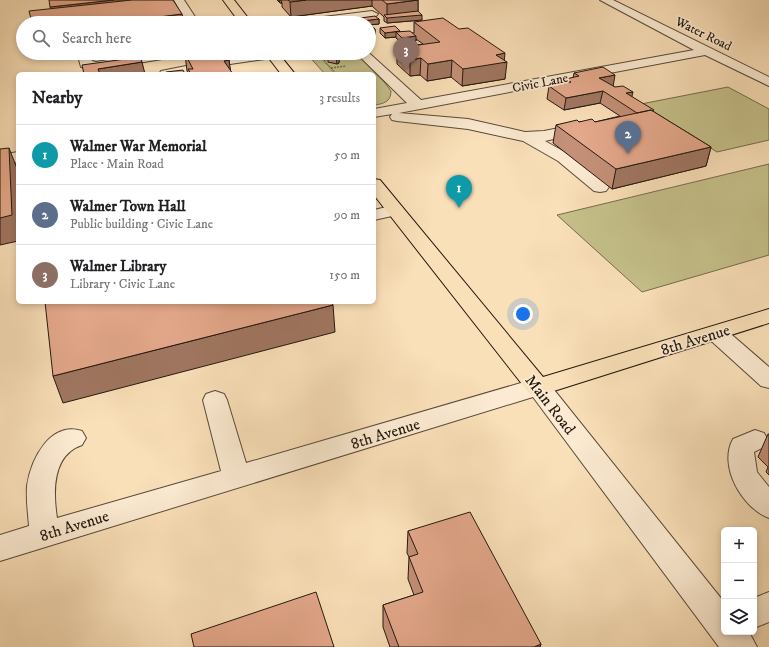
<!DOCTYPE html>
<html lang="en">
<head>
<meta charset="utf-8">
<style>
  body { margin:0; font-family:"IM FELL DW Pica",serif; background:#f2f2f2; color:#202124 }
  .controls { position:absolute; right:12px; bottom:12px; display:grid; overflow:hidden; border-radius:6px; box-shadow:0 2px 6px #0003 }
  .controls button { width:36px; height:36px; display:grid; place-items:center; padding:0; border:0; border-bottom:1px solid #e0e0e0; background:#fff; color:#202124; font:20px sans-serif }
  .you { position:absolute; left:523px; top:314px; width:14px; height:14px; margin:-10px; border:3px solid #fff; border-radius:50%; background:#1a73e8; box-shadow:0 0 0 6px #1a73e833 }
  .badge { display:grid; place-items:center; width:26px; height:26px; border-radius:50%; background:#8f2418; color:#fff; font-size:13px; font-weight:700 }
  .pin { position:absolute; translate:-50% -33px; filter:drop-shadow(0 1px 2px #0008) }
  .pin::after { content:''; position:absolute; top:21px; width:14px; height:12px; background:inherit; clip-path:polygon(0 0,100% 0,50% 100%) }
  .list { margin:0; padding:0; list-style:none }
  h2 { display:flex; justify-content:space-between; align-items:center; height:52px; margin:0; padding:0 16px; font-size:17px }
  h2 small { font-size:13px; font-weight:400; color:#757577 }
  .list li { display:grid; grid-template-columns:26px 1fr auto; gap:12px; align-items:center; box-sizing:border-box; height:60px; padding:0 16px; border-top:1px solid #e0e0e0 }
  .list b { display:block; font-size:15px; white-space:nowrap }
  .list p { margin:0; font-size:13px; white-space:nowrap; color:#757577 }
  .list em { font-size:13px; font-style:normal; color:#757577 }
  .icon { flex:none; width:22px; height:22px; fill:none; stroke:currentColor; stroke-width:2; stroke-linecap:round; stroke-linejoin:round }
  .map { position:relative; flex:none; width:769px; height:647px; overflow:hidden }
  .search { position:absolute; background:#fff; box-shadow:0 2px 6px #0003; left:16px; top:16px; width:360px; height:44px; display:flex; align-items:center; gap:10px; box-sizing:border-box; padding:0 14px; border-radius:22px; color:#757577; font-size:15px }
  .panel { position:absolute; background:#fff; box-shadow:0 2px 6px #0003; left:16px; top:72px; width:360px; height:232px; border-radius:6px }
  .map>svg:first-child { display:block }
  .green { fill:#c5c08a; stroke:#746c4c }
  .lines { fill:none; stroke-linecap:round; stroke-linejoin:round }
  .minor-casing { stroke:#58493a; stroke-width:2 }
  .major-casing { stroke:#22170f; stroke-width:2 }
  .path { stroke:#22170f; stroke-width:1.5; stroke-dasharray:0.5 1; stroke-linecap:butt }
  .minor { fill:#fcebd2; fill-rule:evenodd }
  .major { fill:#fae0b9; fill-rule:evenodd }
  .wall { fill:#c49078; stroke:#22170f }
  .shaded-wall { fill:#a07661; stroke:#22170f }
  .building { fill:#e4a88b; stroke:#22170f }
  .labels { text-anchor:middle; stroke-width:3.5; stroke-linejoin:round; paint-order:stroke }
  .far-street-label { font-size:13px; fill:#22170f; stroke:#fcebd2 }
  .street-label { font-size:16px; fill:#22170f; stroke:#fcebd2 }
</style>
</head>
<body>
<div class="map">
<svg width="769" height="647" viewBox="0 0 769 647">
  <rect width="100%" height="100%" fill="#fae0b9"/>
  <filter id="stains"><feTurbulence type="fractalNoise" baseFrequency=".005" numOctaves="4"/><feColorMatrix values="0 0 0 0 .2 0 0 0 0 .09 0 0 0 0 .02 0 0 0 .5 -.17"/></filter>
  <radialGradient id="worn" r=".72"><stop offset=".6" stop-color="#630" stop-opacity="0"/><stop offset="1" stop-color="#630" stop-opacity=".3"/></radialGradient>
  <path class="green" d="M306,53H356L385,83L391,91C391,102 383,104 374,105V74H325Z
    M728,87L769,109V140L717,152L641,104Z
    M769,164V255L642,292L557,215Z"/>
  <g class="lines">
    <g class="minor-casing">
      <path id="minor" d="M174,0H184L199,23H187Z
        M600,0H613L769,77V86L705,55L399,113L468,119L525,132L544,131L584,123L589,125L592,128L589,131L545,141L570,155L606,183L609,187L606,191L600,192L594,191L558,161L523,141L468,129L397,121L392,120L390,117L392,114L374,117V109L407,103L356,53H369L421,100L694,50Z
        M372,11L378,14L376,16L327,23H293L299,20Z
        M80,53H92L90,56L92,61L96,62L151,53H180L174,57L96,70L81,67L78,56Z
        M252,53L278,54L272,58L230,64L184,74H159L161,71L166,70Z
        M18,152V162L0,165V155Z
        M395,205L401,206L404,210L401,214L374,220V210Z
        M716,326L724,328L769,367V388L761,386L708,338L705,333L708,328Z
        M538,378L547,381L724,602V632H749L757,647H719L533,397L0,561V535L29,526C28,513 26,500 27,486C31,459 50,421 82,431L86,438L82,445C52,455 53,492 57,518L221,471L203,400L206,394L215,391L224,394L227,400L246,463Z
        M755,430L764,433L768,440L764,447L754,452L757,472L769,487V518C742,508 718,466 733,439Z
        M769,592V622L754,628V598Z"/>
    </g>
    <g class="major-casing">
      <path id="major" d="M223,0H234L252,23H240Z
        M265,53H278L295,74H281Z
        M374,179L380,180L543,377L769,309V323L538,396L529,393L374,195Z"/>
    </g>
    <path class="path" d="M317,53L336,74
      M336,53L341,58
      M324,60L331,59
      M331,68L346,66"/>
    <use href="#minor" class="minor"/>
    <use href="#major" class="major"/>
  </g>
  <path class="wall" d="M277,0H418V11L422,20L387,23L384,21V17L372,6L291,17L282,7V3H280Z
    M379,19V24L369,25L375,29V35L369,36V23H346V20Z
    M414,22L504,60L505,79L462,86L451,77L427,81L420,75L410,76L397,64V48L423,44L416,39V41L402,43L396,38V37L385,38L380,33V28L400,32L414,33Z
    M185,54L229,60L230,71L233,74H189L187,71Z
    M328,56L339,57V63L337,64L328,62Z
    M574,73L613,86L632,97L654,112L711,147L706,166L612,189L553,143L556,125L579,122H595L620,116L600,103L564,110L547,99L549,86L565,84L566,79L573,78Z
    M768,434H769V475L766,472L768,467L758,457Z
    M408,531L541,644L540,647H390L383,627V605L414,595L408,579L409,557L407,553Z"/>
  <path class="shaded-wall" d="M114,0H166L54,22L50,7Z
    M279,0H281L282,3H280Z
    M306,0H372V6L291,17L290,2Z
    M418,0V15H422V20L387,23V4Z
    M182,14L184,23H112Z
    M379,19V24L369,25V23H363L362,21Z
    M375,29V35L369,36V30Z
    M400,31V36L396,32V37L385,38V33Z
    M416,36V41L402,43V38Z
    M505,53L504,63L507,62L505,79L462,86L463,69L496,55Z
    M339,57V63L337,64L336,58Z
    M421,58L420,75L410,76V60Z
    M229,60L231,74L224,61Z
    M452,60L451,77L427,81L428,64Z
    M142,62L145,74H99L98,69Z
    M615,75L613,87L599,78Z
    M603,91L600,103L564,110L566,98Z
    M633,92L630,104L626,93Z
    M711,147L706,166L612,189L616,169Z
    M9,148L18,171V241L0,245V218Z
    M333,305L335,332L63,403L53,376Z
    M541,644L540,647H534Z"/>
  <path class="building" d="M49,0H114L50,7Z
    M132,0H173L182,14L112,23H32L29,11Z
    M288,0H306L290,2Z
    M382,0H418L387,4Z
    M418,11L422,15L387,18L384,15Z
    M375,16L379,19L362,21L366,23H350L346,20Z
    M443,18L459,29L468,28L505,53L496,55L507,62L463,69L452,60L428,64L421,58L410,60L397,48L440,42L414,22Z
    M369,25L375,29L369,30Z
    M395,26L400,31L385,33L380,28Z
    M410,31L416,36L402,38L396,32Z
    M195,53H224L229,60L224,61L233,74H191L188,69H193L185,54Z
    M337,55L339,57L336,58L328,56Z
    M140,57L142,62L98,69L100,74H84L82,65Z
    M603,67L615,75L599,78L615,87L623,86L633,92L626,93L654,110L652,111L651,110L637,113L603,91L566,98L549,86L571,82L566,79L579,76L574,73Z
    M183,70L185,74H167L166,72Z
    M651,110L711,147L616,169L556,125L577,120L579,122L592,119L595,122Z
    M9,148L12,215L0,218V149Z
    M45,302H331L333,305L53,376Z
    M470,512L541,644L534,647H399L383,605L423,592L409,557L418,554L408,531Z
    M316,592L334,647H194L191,634Z"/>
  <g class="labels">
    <g class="far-street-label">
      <text transform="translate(704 33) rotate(26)" y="5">Water Road</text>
      <text transform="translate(540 82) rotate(-11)" y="5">Civic Lane</text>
    </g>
    <g class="street-label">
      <text transform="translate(695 339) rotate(-17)" y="6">8th Avenue</text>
      <text transform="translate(551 404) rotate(52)" y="6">Main Road</text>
      <text transform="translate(385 433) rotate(-17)" y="6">8th Avenue</text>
      <text transform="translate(74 525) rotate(-17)" y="6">8th Avenue</text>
    </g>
  </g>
  <rect width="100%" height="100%" filter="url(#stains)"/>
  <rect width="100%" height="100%" fill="url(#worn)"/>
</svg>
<div class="controls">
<button>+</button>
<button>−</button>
<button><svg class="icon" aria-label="layers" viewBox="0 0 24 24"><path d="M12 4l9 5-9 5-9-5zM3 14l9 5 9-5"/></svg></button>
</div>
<div class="you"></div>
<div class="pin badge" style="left:459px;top:208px;background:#0f9aa8">1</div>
<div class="pin badge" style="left:628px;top:154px;background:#5c6f8a">2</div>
<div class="pin badge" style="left:406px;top:70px;background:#8d6e63">3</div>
<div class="search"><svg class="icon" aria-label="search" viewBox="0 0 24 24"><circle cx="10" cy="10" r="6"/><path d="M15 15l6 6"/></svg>Search here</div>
<section class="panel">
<h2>Nearby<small>3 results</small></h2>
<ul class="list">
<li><span class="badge" style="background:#0f9aa8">1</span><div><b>Walmer War Memorial</b><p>Place · Main Road</p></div><em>50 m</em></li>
<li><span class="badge" style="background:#5c6f8a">2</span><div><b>Walmer Town Hall</b><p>Public building · Civic Lane</p></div><em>90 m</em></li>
<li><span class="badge" style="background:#8d6e63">3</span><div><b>Walmer Library</b><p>Library · Civic Lane</p></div><em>150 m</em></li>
</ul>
</section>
</div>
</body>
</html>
